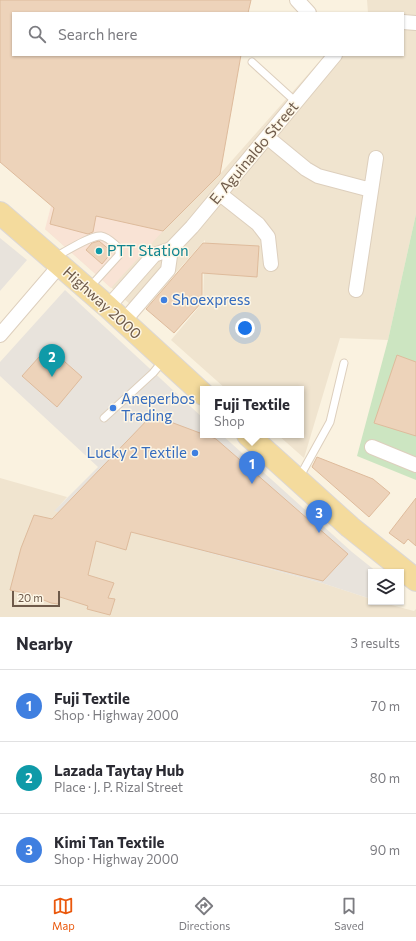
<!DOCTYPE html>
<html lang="en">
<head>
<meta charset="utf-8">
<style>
  body { margin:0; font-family:Commissioner,sans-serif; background:#f2f2f3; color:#2b2b33 }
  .controls { position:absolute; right:12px; bottom:12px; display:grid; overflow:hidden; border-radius:0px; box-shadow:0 1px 3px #0004 }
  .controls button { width:36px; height:36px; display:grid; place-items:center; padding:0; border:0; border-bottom:1px solid #e1e1e2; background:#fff; color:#2b2b33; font:20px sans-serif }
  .scale { position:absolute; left:12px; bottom:10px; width:48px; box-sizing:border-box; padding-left:4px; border:2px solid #6e5a4a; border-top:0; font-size:11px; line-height:14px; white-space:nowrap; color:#6e5a4a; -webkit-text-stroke:3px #fdf6e6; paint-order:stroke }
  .you { position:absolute; left:245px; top:328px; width:14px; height:14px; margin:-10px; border:3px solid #fff; border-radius:50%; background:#1a73e8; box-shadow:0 0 0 6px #1a73e833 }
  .badge { display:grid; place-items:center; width:26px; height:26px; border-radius:50%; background:#ea580c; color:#fff; font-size:13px; font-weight:700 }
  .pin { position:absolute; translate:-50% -33px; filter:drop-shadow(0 1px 2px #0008) }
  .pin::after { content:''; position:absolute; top:21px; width:14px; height:12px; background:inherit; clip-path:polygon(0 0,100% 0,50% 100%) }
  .popup { position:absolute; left:200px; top:386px; width:104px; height:52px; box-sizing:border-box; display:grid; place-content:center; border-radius:0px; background:#fff; filter:drop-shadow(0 1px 3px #0005); font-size:13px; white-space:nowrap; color:#7c7c81 }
  .popup b { font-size:15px; color:#2b2b33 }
  .popup::after { content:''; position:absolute; left:50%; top:100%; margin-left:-8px; border:8px solid transparent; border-top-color:#fff }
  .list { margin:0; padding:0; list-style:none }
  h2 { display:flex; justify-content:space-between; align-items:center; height:52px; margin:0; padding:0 16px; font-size:17px }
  h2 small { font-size:13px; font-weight:400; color:#7c7c81 }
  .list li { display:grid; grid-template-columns:26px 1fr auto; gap:12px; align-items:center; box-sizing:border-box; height:72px; padding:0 16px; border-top:1px solid #e1e1e2 }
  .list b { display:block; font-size:15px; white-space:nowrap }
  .list p { margin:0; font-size:13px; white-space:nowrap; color:#7c7c81 }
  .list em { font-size:13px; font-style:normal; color:#7c7c81 }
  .icon { flex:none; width:22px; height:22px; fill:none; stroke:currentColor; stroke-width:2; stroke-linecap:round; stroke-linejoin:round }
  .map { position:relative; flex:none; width:416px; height:617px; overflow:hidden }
  .search { position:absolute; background:#fff; box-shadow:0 1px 3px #0004; left:12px; right:12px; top:12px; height:44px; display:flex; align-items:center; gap:10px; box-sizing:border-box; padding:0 14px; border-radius:0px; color:#7c7c81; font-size:15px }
  .sheet { height:268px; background:#fff }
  nav { display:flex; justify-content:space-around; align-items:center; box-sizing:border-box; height:56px; border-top:1px solid #e1e1e2; background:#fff; font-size:11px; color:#7c7c81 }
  nav a { display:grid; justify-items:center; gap:2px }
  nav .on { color:#ea580c }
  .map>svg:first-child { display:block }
  .residential { fill:#f0e4cf }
  .commercial { fill:#f9e3d5 }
  .industrial { fill:#e8e3dc }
  .green { fill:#cce5c1 }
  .building { fill:#edd3ba; stroke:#debb9c }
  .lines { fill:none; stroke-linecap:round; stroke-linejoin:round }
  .lane-casing { stroke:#ddcfbd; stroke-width:9 }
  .street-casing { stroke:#ddcfbd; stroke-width:16 }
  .primary-casing { stroke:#dcd7d4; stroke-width:24 }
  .lane { stroke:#fff; stroke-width:7 }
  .street { stroke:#fff; stroke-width:14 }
  .primary { stroke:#f4db9d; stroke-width:22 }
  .culture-dot { fill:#0f9aa8; stroke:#fdf6e6; stroke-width:1.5 }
  .shop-dot { fill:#3f7fe0; stroke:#fdf6e6; stroke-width:1.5 }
  .labels { text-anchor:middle; stroke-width:3; stroke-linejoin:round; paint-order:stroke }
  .street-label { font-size:15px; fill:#6e5a4a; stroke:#fdf6e6 }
  .culture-label { font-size:15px; fill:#0d838f; stroke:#fdf6e6; text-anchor:start }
  .shop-label { font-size:15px; fill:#366cbe; stroke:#fdf6e6; text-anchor:start }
</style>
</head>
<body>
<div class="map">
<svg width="416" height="617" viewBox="0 0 416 617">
  <rect width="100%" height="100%" fill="#faf2e0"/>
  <path class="residential" d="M367,0H416V214L388,340L340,338L304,458L278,435H301V389H226L171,340L203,302L205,240L140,313L45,229L220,174L325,55H403V13H368Z
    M0,478L67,497L55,511L325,584L371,599V602H380L414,611L416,609V617H0Z"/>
  <path class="commercial" d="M51,206L163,231L111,288L45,229Z"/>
  <path class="industrial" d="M0,238L27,260L0,291Z
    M65,290L203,418V435H222L352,552L377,572H371V599L325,584L54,511L98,467L0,376V362Z"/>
  <path class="green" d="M416,214V480L357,456L388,340Z"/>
  <path class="building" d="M0,0H251L248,13H13V55H241L220,174L163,231L96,216L93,232L88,234L50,224L54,208L0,162Z
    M99,241L112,252L102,264L86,250L92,243Z
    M203,243L259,246L257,277L202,273V302L174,333L146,309Z
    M48,347L82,377L57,407L22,376Z
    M397,355L416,362V436L374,423Z
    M152,415L216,439L348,554L323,581L131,532L126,550L96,541L88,575L114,583L108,598L115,599L110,615L87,609L88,606L60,597L58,604L51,603L29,594L10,590L21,548L34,515L52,519Z
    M317,457L373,479L390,493L369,517L312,467Z
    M416,498V546L408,539L404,544L389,533Z"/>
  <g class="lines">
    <g class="lane-casing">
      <path id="lane" d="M252,62L296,102
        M55,257C65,252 91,235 101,236C108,237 113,243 119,248V255L89,288
        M104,418L153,373L163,361
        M299,478L330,422L344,363"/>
    </g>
    <g class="street-casing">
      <path id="street" d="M297,0L309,13
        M403,22L416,23
        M267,137L306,169L318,176L371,190
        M220,194L258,224L268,237L271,264
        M356,290L376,158
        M108,307L154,255L171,249L192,227L335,55
        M124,321L168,270L171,249
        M0,335L60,265
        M372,447L416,465"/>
    </g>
    <g class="primary-casing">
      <path id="primary" d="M0,213L108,307L203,394
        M248,435L350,527L416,580"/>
    </g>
    <use href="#lane" class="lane"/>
    <use href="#street" class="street"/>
    <use href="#primary" class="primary"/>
  </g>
  <circle class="culture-dot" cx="99" cy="251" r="4"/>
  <g class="shop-dot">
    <circle cx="164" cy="300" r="4"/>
    <circle cx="113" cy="408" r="4"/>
    <circle cx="195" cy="453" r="4"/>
  </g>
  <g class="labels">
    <g class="street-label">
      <text transform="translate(254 153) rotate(-50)" y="5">E. Aguinaldo Street</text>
      <text transform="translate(102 303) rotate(42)" y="5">Highway 2000</text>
    </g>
    <g class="culture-label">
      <text x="107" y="256">PTT Station</text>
    </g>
    <g class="shop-label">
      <text x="172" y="305">Shoexpress</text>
      <text x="121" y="404">Aneperbos<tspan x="121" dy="17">Trading</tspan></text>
      <text x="187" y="458" text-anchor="end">Lucky 2 Textile</text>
    </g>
  </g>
</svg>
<div class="controls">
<button><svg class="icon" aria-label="layers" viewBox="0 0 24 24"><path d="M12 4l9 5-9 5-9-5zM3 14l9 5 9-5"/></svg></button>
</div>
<div class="scale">20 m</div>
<div class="you"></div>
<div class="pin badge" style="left:252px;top:484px;background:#3f7fe0">1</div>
<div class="popup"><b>Fuji Textile</b>Shop</div>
<div class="pin badge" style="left:52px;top:377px;background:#0f9aa8">2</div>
<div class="pin badge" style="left:319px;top:533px;background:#3f7fe0">3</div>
<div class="search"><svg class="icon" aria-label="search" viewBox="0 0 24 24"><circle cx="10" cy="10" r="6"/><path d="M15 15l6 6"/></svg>Search here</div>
</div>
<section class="sheet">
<h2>Nearby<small>3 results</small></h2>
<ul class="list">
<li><span class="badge" style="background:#3f7fe0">1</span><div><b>Fuji Textile</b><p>Shop · Highway 2000</p></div><em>70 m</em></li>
<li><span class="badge" style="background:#0f9aa8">2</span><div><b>Lazada Taytay Hub</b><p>Place · J. P. Rizal Street</p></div><em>80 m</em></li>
<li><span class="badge" style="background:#3f7fe0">3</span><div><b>Kimi Tan Textile</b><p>Shop · Highway 2000</p></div><em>90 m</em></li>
</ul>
</section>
<nav>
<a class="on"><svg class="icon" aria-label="map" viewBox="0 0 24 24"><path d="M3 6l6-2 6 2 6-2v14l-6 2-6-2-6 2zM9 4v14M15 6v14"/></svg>Map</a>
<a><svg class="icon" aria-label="directions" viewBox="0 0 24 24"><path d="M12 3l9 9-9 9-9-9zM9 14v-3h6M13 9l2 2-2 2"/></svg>Directions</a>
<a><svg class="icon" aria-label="saved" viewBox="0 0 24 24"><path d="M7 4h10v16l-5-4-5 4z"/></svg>Saved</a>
</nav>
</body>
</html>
